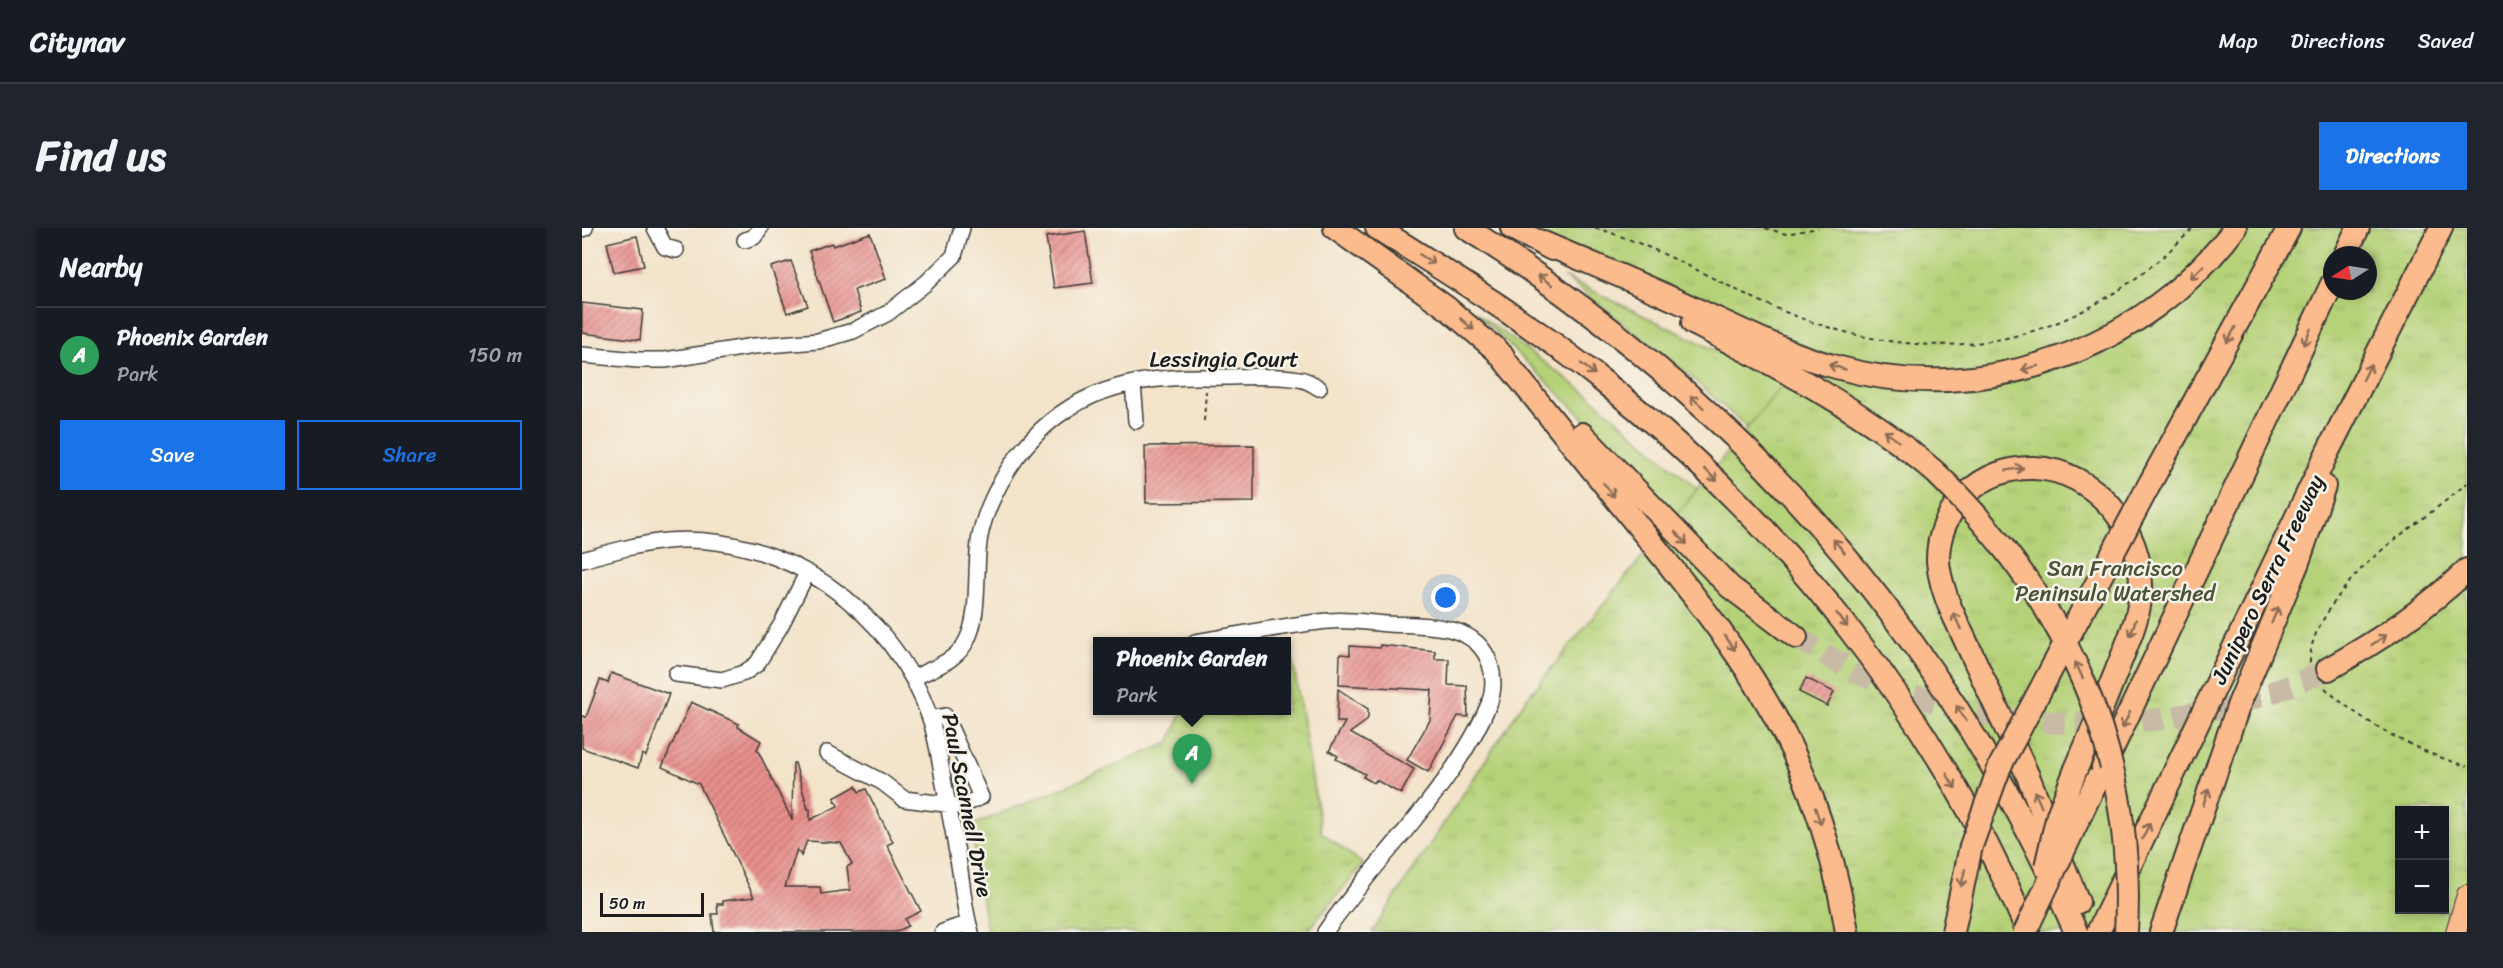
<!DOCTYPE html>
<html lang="en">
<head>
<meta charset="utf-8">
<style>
  body { margin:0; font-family:Sriracha,sans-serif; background:#20242c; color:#f1f3f6 }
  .controls { position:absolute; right:18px; bottom:18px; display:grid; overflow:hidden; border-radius:0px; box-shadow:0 3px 9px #0003 }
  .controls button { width:54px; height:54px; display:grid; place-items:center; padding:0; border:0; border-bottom:2px solid #363941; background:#171b24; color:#f1f3f6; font:30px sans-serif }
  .compass { position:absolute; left:1741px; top:18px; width:54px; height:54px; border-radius:50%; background:#171b24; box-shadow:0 3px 9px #0003; rotate:258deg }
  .scale { position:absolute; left:18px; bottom:15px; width:104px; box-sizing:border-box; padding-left:6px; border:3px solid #1c1c1c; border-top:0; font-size:16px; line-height:21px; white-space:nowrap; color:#1c1c1c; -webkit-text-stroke:4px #f7f3e8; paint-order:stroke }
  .you { position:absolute; left:864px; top:370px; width:21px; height:21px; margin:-15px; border:4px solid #fff; border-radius:50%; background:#1a73e8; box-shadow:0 0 0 9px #1a73e833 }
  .badge { display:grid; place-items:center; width:39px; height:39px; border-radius:50%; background:#1a73e8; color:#fff; font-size:20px; font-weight:700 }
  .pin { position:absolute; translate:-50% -50px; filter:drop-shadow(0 2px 3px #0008) }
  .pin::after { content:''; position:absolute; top:32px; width:21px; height:18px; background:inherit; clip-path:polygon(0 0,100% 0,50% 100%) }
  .popup { position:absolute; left:511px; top:409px; width:198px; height:78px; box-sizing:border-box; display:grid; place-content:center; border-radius:0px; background:#171b24; filter:drop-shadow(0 2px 4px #0005); font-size:20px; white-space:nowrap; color:#9ea1a6 }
  .popup b { font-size:22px; color:#f1f3f6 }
  .popup::after { content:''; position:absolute; left:50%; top:100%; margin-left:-12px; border:12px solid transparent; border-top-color:#171b24 }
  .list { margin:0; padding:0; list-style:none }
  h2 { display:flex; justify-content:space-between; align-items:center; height:78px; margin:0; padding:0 24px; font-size:26px }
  h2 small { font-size:20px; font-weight:400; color:#9ea1a6 }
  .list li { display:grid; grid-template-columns:39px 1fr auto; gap:18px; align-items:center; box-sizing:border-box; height:96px; padding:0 24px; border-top:2px solid #363941 }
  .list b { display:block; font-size:22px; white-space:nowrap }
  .list p { margin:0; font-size:20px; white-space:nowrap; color:#9ea1a6 }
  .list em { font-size:20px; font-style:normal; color:#9ea1a6 }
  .actions { display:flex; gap:12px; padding:18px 24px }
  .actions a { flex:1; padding:14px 0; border:2px solid #1a73e8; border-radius:0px; text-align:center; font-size:21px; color:#1a73e8 }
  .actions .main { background:#1a73e8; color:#fff }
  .map { position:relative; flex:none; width:1885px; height:704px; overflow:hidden; border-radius:0px }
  header { display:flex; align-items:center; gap:36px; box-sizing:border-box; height:84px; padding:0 30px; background:#171b24; border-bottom:2px solid #363941 }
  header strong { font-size:28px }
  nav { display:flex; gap:33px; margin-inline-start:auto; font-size:21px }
  .intro { display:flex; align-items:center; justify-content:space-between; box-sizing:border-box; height:144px; padding:0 36px }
  h1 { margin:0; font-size:42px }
  .button { padding:15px 27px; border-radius:0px; background:#1a73e8; color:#fff; font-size:21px; font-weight:700 }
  main { display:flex; gap:36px; padding:0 36px }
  aside { flex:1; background:#171b24; border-radius:0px; box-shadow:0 3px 9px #0003 }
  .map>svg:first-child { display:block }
  .grass { fill:#b5d278; stroke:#68774a; stroke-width:1.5 }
  .park { fill:url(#park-tufts); stroke:#68774a; stroke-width:1.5; fill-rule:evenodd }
  .building { fill:url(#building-hatch); fill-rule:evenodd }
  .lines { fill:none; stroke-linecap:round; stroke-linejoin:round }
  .highway-tunnel { stroke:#c8bba6; stroke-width:22; stroke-dasharray:22 11; stroke-linecap:butt }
  .minor-casing { stroke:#3c3a36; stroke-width:18 }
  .major-casing { stroke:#3c3a36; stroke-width:22 }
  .highway-casing { stroke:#3c3a36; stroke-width:26 }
  .path { stroke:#3c3a36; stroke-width:2; stroke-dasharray:4.5 4.5; stroke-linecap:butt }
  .minor { stroke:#fff; stroke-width:15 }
  .major { stroke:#fbbb8c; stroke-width:20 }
  .highway { stroke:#fbbb8c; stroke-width:22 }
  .highway-bridge-casing { stroke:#3c3a36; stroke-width:26; stroke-linecap:butt }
  .highway-bridge { stroke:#fbbb8c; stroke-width:22 }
  .oneway { stroke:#8c6c54 }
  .labels { text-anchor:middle; stroke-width:5; stroke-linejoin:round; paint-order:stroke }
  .street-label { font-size:22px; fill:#1c1c1c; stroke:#f7f3e8 }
  .park-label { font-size:22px; fill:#4a5338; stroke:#f7f3e8 }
</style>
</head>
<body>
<header>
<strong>Citynav</strong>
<nav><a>Map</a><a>Directions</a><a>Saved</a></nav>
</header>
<div class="intro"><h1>Find us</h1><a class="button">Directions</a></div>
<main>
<aside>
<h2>Nearby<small></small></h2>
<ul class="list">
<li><span class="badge" style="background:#2e9e5b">A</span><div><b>Phoenix Garden</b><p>Park</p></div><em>150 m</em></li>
</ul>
<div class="actions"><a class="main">Save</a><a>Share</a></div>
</aside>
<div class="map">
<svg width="1885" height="704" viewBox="0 0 1885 704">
  <defs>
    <pattern id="park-tufts" width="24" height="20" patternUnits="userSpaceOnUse" patternTransform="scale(1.5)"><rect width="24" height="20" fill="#b5d278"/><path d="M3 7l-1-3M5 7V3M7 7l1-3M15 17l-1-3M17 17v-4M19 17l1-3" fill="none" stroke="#9bb467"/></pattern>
    <pattern id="building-hatch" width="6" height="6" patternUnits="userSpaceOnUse" patternTransform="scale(1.5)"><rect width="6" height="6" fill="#e8908d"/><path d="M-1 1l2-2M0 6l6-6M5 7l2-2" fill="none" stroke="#bb7572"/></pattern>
  </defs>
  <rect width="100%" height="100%" fill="#f7f3e8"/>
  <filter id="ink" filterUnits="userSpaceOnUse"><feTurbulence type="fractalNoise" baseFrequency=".0167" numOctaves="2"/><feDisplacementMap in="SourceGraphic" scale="12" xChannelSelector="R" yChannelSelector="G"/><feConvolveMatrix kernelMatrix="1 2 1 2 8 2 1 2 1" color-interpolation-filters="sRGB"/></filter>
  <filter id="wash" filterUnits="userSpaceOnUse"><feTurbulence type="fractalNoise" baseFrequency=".008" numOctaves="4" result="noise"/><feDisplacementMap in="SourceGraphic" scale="24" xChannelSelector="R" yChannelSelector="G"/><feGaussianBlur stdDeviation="1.35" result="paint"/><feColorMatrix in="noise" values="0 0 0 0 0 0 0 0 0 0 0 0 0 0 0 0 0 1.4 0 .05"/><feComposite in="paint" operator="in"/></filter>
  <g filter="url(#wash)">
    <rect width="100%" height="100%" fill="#f3e3c9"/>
    <path class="grass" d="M982,49L1234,171L1199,230L1100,141Z
      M892,83L1008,168L1125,270V321L999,187Z"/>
    <path class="park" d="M930,0H1885V704H790L942,474L1223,129ZM1750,27H1786V63H1750ZM1818,582H1862V682H1818Z
      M705,421H709L739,604L781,636L725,704H405L389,598L587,515L601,483L704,482Z"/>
    <g id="blocks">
      <path class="building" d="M503,3L511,55L472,60L464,9Z
        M288,5L304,51L272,62L279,84L251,94L227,23L250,15L251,18Z
        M55,8L62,38L32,44L25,15Z
        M209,33L226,78L205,85L189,39Z
        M0,75L61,82L58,112L0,105Z
        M672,217V274L564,275L563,218Z
        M798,417L853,423V431H867L866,457L885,458L886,489L876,488L846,544L825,532L848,492L850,462L757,457L758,426L768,427V418L798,420Z
        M29,445L87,466L64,528L60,526L56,540L0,520V488L4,489L18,452L26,455Z
        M1224,450L1252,464L1245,478L1217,464Z
        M756,461L786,481V490L783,494L768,505L832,541L819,566L794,552L792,555L781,549L783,546L754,531L756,528L747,523L763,494H755Z
        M109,474L157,496L156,499L179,513L175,521L210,592L211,535H213L226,581H228V592L256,578L252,570L274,558L277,564L284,561L311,614L305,617L339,683L323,691L326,698L314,704H132L130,686H136L135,676H141V673L172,669L117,556L80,539ZM225,613L259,615L270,636L265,639L268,662L239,666L238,659H203L215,621L219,628Z"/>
    </g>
  </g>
  <g filter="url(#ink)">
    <use href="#blocks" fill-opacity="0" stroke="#3c3a36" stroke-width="1.5"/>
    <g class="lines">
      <path class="highway-tunnel" d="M1214,409C1243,427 1271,444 1303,457C1444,514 1610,507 1746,441"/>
      <g class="minor-casing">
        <path id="minor" d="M73,0L83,19L94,22
          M0,1L3,0
          M163,12L172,9L178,0
          M0,127L56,132H83L172,118L236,113L271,103L306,85L344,55L372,28L380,0
          M551,155L554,193
          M0,332C28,324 56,316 84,313C200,303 311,381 348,490C355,511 358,534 362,556C367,583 373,610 377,637C381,659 382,683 389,704
          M613,414C657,407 702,397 747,393C766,391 787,395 806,396C842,398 894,393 908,436C912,449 912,463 907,476C873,558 794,630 743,704
          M94,446L140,452L162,445L175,436L199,397L225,345
          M331,450C351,440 375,433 385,412C399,384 392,340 398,308C403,283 413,263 426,242C473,169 539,148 621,149C652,150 688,146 717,151C725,152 731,156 737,160
          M245,525L300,554L322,571L379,578L399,569L363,488L348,491
          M361,704L386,695"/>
      </g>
      <g class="major-casing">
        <path id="major" d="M1874,704L1885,667"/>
      </g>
      <g class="highway-casing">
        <path id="highway" d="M753,0L865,80L921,128
          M795,0C871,48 948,95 1018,151C1203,296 1354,488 1446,704
          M884,0C1160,173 1364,406 1494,704
          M930,0L970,21
          M957,13C1013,37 1068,60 1124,86C1166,105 1209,127 1254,139C1401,181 1563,121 1653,0
          M1763,27L1776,0
          M1111,95C1196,139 1281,181 1354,245
          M911,118C962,182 1014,245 1065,309C1120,377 1175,446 1212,526C1238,583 1255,643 1265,704
          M1000,206L1148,359L1214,409
          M1567,257L1707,0
          M1746,441C1797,413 1843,382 1885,342
          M1521,540L1750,56
          M1494,541C1509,507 1523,473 1536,439C1546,414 1558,388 1559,361C1561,302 1513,242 1452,240C1400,238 1355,280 1356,333C1357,349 1362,363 1367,377L1446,548L1496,674
          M1516,704L1746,223L1859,0
          M1579,704L1657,476L1716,334L1742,258"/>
      </g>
      <path class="path" d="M1013,0C1077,18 1135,55 1196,81C1353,147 1491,123 1611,0
        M1183,0L1204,6L1236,0
        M622,193L624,163
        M1728,435C1728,416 1734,403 1744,387C1780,325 1833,301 1885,255
        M1743,460C1779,494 1837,525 1885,538"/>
      <use href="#minor" class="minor"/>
      <use href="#major" class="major"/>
      <use href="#highway" class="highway"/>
      <g class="highway-bridge-casing">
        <path id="highway-bridge" d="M1354,245C1483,371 1554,520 1544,704
          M1464,639L1476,587L1494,541
          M1371,704L1389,618L1418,538L1567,257
          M1443,704L1515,552"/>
      </g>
      <use href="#highway-bridge" class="highway-bridge"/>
    </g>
    <defs><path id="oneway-shaft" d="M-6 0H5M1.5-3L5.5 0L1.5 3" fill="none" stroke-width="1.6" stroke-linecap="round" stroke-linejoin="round" transform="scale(1.5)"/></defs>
    <g class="oneway">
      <use href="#oneway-shaft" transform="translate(845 31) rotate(32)"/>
      <use href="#oneway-shaft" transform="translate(1615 44) rotate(135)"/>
      <use href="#oneway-shaft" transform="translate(963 52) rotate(-145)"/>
      <use href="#oneway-shaft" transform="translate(885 96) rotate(40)"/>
      <use href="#oneway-shaft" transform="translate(1649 107) rotate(119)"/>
      <use href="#oneway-shaft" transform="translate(1725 109) rotate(115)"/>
      <use href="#oneway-shaft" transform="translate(1255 139) rotate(-164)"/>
      <use href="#oneway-shaft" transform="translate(1448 140) rotate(165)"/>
      <use href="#oneway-shaft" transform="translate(1006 141) rotate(38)"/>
      <use href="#oneway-shaft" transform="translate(1785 144) rotate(-63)"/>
      <use href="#oneway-shaft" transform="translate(1115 174) rotate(-138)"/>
      <use href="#oneway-shaft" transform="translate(1309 208) rotate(-144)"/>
      <use href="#oneway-shaft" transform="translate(1433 241) rotate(-9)"/>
      <use href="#oneway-shaft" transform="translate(1129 247) rotate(44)"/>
      <use href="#oneway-shaft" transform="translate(1027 262) rotate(51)"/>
      <use href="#oneway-shaft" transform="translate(1099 310) rotate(46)"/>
      <use href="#oneway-shaft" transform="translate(1257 318) rotate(-130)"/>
      <use href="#oneway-shaft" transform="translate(1693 387) rotate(-67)"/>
      <use href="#oneway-shaft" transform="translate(1260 392) rotate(52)"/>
      <use href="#oneway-shaft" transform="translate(1375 393) rotate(-115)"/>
      <use href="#oneway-shaft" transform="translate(1551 400) rotate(108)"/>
      <use href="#oneway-shaft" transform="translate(1797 412) rotate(-33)"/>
      <use href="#oneway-shaft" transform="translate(1148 415) rotate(55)"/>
      <use href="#oneway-shaft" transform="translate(1497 442) rotate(-114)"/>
      <use href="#oneway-shaft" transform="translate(1379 485) rotate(-122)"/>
      <use href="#oneway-shaft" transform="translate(1544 492) rotate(116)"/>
      <use href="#oneway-shaft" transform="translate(1369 553) rotate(59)"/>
      <use href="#oneway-shaft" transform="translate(1624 569) rotate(-71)"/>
      <use href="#oneway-shaft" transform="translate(1456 571) rotate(-113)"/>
      <use href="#oneway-shaft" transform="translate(1236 588) rotate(71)"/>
      <use href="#oneway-shaft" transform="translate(1564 603) rotate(-65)"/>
      <use href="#oneway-shaft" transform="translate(1381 650) rotate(103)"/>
    </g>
  </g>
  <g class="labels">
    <g class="street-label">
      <text x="642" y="139">Lessingia Court</text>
      <text transform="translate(1685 351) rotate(-64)" y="8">Junipero Serra Freeway</text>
      <text transform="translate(386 577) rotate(79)" y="8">Paul Scannell Drive</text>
    </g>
    <g class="park-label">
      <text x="1533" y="348">San Francisco<tspan x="1533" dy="25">Peninsula Watershed</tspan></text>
    </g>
  </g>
</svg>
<div class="controls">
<button>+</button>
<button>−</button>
</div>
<svg class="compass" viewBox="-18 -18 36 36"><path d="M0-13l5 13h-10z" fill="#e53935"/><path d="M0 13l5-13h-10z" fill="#9ea1a6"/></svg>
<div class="scale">50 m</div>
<div class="you"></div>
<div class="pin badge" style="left:610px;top:556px;background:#2e9e5b">A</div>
<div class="popup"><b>Phoenix Garden</b>Park</div>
</div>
</main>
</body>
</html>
